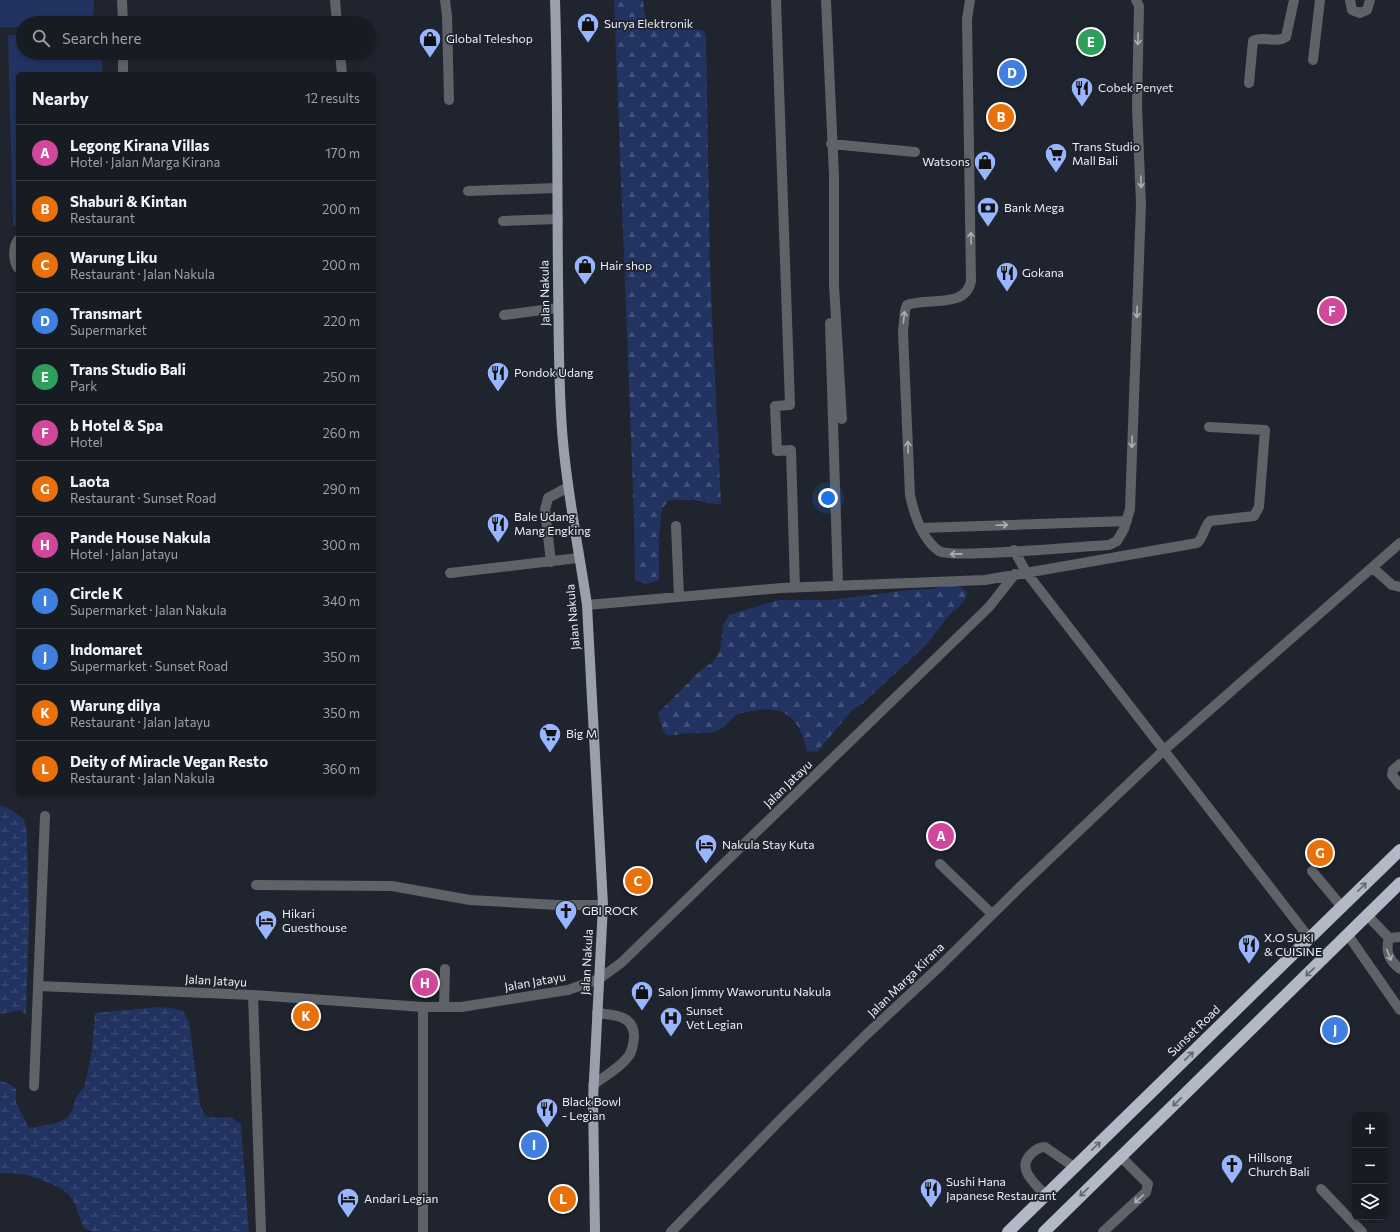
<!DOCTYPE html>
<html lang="en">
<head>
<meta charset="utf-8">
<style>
  body { margin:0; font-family:Commissioner,sans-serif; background:#20242a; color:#f1f3f6 }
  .controls { position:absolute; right:12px; bottom:12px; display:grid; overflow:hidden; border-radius:6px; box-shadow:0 2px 6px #0003 }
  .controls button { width:36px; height:36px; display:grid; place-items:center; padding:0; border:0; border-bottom:1px solid #363940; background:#171b22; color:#f1f3f6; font:20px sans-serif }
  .you { position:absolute; left:828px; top:498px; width:14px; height:14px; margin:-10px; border:3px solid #fff; border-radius:50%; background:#1a73e8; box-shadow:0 0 0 6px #1a73e833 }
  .badge { display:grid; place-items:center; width:26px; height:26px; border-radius:50%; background:#0b8043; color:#fff; font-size:13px; font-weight:700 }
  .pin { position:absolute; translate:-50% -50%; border:2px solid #fff; box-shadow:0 1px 4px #0006 }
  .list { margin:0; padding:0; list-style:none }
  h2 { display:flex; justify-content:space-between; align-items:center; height:52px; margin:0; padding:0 16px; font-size:17px }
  h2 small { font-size:13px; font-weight:400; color:#9ea1a5 }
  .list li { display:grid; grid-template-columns:26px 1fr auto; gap:12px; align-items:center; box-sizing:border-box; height:56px; padding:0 16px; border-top:1px solid #363940 }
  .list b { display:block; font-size:15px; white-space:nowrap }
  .list p { margin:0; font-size:13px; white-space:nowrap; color:#9ea1a5 }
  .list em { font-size:13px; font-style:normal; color:#9ea1a5 }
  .icon { flex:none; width:22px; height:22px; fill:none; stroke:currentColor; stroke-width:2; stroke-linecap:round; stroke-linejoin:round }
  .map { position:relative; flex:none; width:1400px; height:1232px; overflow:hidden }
  .search { position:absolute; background:#171b22; box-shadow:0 2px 6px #0003; left:16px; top:16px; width:360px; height:44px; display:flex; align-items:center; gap:10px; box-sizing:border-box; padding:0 14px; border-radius:22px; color:#9ea1a5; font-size:15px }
  .panel { position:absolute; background:#171b22; box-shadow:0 2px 6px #0003; left:16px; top:72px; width:360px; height:724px; border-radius:6px }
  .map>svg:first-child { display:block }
  .green { fill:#223362 }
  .forest { fill:url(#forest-firs) }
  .wetland { fill:url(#wetland-marsh) }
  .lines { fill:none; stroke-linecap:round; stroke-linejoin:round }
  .minor { stroke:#5f6267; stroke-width:10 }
  .major { stroke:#9aa0ab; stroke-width:10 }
  .highway { stroke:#b2b8c6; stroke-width:12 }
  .oneway { stroke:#acb0b6 }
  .oneway2 { stroke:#616772 }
  .labels { text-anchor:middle; stroke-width:3.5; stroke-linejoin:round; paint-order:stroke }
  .poi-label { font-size:12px; fill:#ebeff6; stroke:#1f242e; text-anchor:start }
  .street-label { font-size:12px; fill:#ebeff6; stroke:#1f242e }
</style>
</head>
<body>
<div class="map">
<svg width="1400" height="1232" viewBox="0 0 1400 1232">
  <defs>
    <pattern id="forest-firs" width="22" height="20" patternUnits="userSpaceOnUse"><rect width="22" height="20" fill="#223362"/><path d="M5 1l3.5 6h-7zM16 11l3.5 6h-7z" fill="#425179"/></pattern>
    <pattern id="wetland-marsh" width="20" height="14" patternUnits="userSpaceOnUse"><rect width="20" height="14" fill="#223362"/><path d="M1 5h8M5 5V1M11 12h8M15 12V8" fill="none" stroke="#425179"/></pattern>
  </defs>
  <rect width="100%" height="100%" fill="#1f242e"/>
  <path class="green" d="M0,0H94L93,23H23V27H0Z
    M23,34V53H102V74H18V226H13L8,35Z"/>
  <path class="forest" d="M614,0H643L644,11L649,28L703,30L706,36L710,272L721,505L694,500H669L662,509L659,537V580L647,584L635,580L634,515Z
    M946,585H959L968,594L960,606L950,614L926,645L863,703L852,710L817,752L807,751C800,720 786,704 753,711C749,712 743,712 738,714C731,718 726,727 719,730C711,734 701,733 692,733C684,733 676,736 667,735L663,731L658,713L702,669L713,662L720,651L723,626L729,615L778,600H831L908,590L933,589Z"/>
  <path class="wetland" d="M0,805L6,807L24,819L27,834L29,921L26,1014L20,1010L0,1014Z
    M157,1007L171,1008L183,1011L189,1022L200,1105L205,1116L217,1118L230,1117L241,1124L249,1232H94L84,1228C79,1218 76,1202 68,1194C55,1182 17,1169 0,1174V1080L11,1085L16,1089V1103L29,1128L54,1124L66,1119L73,1109L76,1097L84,1087L87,1075L92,1051L95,1013Z"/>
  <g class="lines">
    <path class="minor" d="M122,0L123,23
      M335,0L337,23
      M445,0L447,16L449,100
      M776,0L790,405L775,406L777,451L791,450L795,588
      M826,0L834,176V285L842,419
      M970,0L967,19L971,281C966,309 927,297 907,305L905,311L903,332L910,495C914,514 922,539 939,551C951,559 1085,546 1109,545L1117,541L1124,529L1130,509L1141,204L1137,106L1139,6L1136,0
      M1350,0L1352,10L1360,13L1367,10L1370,0
      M123,53V74
      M340,53L342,74
      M1313,60L1320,0
      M1249,83L1253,41C1263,35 1275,44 1286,37L1294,0
      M831,144L915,152
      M468,191L556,188
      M503,221L558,219
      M18,240C13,246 13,261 18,268
      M504,315L558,308
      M830,323L838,585
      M676,526L679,597
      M921,528L1127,521
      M1014,550L1026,572L1310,939
      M551,562L545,510L548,498L568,487
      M1373,568L1392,585L1400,587
      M450,573L578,558
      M587,605L781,588L985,580L1197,543C1204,538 1203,528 1210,521L1254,516L1259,507L1265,430L1209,427
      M1400,764L1393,770L1392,775L1400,785
      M940,864L992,914
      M1312,871L1342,907
      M256,885L392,886L470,900L557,905H603
      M1368,916L1389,938L1400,937
      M1348,935L1400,1010
      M1389,938C1385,952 1389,960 1400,969
      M38,986L253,995L423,1007H461L568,990L599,979L621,963L989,607L1015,574
      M253,995L261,1232
      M444,1007L445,969
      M593,1085C605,1076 618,1069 627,1058C632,1053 633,1045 634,1038C635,1015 614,1015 597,1013
      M34,1086L45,816
      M1321,1189L1362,1232
      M1045,1195C1035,1183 1016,1169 1031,1154C1035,1150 1039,1147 1045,1147L1074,1167
      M423,1232V1007
      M671,1232L782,1118L866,1035L940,966L1022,885L1163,751L1400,543
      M1103,1232L1146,1192L1148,1184L1121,1157"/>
    <path class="major" d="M555,0C558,93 557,185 558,278C559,332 558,388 563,442C568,497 579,551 587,605L603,905L593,1099L595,1232"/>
    <path class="highway" d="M1008,1232L1400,850
      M1044,1232L1400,883"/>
  </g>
  <defs><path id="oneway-shaft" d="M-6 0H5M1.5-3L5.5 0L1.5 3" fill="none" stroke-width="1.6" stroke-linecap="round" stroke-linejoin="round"/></defs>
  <g class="oneway">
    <use href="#oneway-shaft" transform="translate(1138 39) rotate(91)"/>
    <use href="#oneway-shaft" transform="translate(1141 182) rotate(88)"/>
    <use href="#oneway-shaft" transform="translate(971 238) rotate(-91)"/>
    <use href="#oneway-shaft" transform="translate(1137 312) rotate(92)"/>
    <use href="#oneway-shaft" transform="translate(904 317) rotate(-84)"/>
    <use href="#oneway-shaft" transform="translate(1132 442) rotate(92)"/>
    <use href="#oneway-shaft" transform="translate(908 447) rotate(-92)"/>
    <use href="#oneway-shaft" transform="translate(1002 525) rotate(-2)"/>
    <use href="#oneway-shaft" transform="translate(956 554) rotate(179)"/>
    <use href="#oneway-shaft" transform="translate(1389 955) rotate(69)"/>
    <use href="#oneway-shaft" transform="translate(1139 1199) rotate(137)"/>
  </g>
  <g class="oneway2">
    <use href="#oneway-shaft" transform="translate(1362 887) rotate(-45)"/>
    <use href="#oneway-shaft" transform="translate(1310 972) rotate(136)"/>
    <use href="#oneway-shaft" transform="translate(1189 1056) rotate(-44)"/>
    <use href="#oneway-shaft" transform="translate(1177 1102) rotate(136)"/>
    <use href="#oneway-shaft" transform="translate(1096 1146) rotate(-44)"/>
    <use href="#oneway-shaft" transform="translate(1084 1192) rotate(136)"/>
  </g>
  <defs>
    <g id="shop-pin" transform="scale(1.15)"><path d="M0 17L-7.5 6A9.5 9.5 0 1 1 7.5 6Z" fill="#97b6fd" stroke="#1f242e"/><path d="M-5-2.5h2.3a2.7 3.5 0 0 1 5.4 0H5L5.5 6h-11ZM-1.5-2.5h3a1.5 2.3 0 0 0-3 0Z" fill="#111"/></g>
    <g id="restaurant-pin" transform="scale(1.15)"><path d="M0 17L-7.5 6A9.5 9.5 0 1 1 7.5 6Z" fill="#97b6fd" stroke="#1f242e"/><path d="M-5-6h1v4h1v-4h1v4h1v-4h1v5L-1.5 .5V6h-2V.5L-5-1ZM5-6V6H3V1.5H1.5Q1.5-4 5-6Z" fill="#111"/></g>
    <g id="supermarket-pin" transform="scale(1.15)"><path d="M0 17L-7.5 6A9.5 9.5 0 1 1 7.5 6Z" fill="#97b6fd" stroke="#1f242e"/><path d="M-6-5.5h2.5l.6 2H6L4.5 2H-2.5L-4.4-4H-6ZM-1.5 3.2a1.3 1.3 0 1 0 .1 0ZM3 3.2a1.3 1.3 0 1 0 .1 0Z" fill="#111"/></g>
    <g id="bank-pin" transform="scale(1.15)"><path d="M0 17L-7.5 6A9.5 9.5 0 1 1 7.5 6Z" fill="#97b6fd" stroke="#1f242e"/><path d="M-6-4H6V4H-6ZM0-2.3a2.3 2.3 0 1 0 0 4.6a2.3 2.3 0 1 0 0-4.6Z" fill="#111"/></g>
    <g id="hotel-pin" transform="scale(1.15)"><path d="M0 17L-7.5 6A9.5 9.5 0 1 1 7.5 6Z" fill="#97b6fd" stroke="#1f242e"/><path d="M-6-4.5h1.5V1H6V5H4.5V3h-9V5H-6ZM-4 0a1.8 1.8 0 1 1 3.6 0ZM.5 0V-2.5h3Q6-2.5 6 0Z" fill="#111"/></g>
    <g id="church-pin" transform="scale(1.15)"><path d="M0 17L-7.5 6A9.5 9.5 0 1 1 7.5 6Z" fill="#97b6fd" stroke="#1f242e"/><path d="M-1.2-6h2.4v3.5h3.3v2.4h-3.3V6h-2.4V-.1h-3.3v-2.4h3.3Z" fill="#111"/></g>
    <g id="hospital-pin" transform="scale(1.15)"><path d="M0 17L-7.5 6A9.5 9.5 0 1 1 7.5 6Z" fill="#97b6fd" stroke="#1f242e"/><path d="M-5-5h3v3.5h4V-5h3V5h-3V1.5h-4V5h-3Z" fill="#111"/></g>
  </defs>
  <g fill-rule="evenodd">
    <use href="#shop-pin" x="588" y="24"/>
    <use href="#shop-pin" x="430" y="39"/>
    <use href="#restaurant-pin" x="1082" y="88"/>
    <use href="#supermarket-pin" x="1056" y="154"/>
    <use href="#shop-pin" x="985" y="162"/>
    <use href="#bank-pin" x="988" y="208"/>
    <use href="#shop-pin" x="585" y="266"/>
    <use href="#restaurant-pin" x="1007" y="273"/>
    <use href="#restaurant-pin" x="498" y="373"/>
    <use href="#restaurant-pin" x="498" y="524"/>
    <use href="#supermarket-pin" x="550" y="734"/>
    <use href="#hotel-pin" x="706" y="845"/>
    <use href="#church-pin" x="566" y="911"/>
    <use href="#hotel-pin" x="266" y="921"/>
    <use href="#restaurant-pin" x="1249" y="945"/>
    <use href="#shop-pin" x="642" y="992"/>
    <use href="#hospital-pin" x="671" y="1018"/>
    <use href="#restaurant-pin" x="547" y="1109"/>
    <use href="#church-pin" x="1232" y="1165"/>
    <use href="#restaurant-pin" x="931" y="1189"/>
    <use href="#hotel-pin" x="348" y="1199"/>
  </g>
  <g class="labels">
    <g class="poi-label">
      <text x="604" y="28">Surya Elektronik</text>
      <text x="446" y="43">Global Teleshop</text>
      <text x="1098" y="92">Cobek Penyet</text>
      <text x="1072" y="151">Trans Studio<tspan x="1072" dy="14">Mall Bali</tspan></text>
      <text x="970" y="166" text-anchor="end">Watsons</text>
      <text x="1004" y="212">Bank Mega</text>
      <text x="600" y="270">Hair shop</text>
      <text x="1022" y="277">Gokana</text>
      <text x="514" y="377">Pondok Udang</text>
      <text x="514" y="521">Bale Udang<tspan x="514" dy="14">Mang Engking</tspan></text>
      <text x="566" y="738">Big M</text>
      <text x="722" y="849">Nakula Stay Kuta</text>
      <text x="582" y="915">GBI ROCK</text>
      <text x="282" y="918">Hikari<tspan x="282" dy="14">Guesthouse</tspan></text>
      <text x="1264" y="942">X.O SUKI<tspan x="1264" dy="14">&amp; CUISINE</tspan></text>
      <text x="658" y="996">Salon Jimmy Waworuntu Nakula</text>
      <text x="686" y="1015">Sunset<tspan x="686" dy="14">Vet Legian</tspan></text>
      <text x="562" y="1106">Black Bowl<tspan x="562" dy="14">- Legian</tspan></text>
      <text x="1248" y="1162">Hillsong<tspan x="1248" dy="14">Church Bali</tspan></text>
      <text x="946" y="1186">Sushi Hana<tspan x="946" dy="14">Japanese Restaurant</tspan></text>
      <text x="364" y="1203">Andari Legian</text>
    </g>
    <g class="street-label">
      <text transform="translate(545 293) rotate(-91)" y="4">Jalan Nakula</text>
      <text transform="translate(573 617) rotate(-95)" y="4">Jalan Nakula</text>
      <text transform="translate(788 784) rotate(-44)" y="4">Jalan Jatayu</text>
      <text transform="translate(587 962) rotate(-87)" y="4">Jalan Nakula</text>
      <text transform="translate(906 980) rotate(-44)" y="4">Jalan Marga Kirana</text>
      <text transform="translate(216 981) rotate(3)" y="4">Jalan Jatayu</text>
      <text transform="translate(535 982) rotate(-10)" y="4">Jalan Jatayu</text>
      <text transform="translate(1194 1031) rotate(-44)" y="4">Sunset Road</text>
    </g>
  </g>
</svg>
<div class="controls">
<button>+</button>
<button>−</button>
<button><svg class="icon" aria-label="layers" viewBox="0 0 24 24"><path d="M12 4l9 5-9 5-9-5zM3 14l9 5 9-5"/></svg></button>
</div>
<div class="you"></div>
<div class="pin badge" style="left:941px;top:836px;background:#d1479c">A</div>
<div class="pin badge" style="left:1001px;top:117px;background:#e8710a">B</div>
<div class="pin badge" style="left:638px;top:881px;background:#e8710a">C</div>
<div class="pin badge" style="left:1012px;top:73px;background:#3f7fe0">D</div>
<div class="pin badge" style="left:1091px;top:42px;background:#2e9e5b">E</div>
<div class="pin badge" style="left:1332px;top:311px;background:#d1479c">F</div>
<div class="pin badge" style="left:1320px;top:853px;background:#e8710a">G</div>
<div class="pin badge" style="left:425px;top:983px;background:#d1479c">H</div>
<div class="pin badge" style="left:534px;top:1145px;background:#3f7fe0">I</div>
<div class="pin badge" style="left:1335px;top:1030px;background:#3f7fe0">J</div>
<div class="pin badge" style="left:306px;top:1016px;background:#e8710a">K</div>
<div class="pin badge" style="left:563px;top:1199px;background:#e8710a">L</div>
<div class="search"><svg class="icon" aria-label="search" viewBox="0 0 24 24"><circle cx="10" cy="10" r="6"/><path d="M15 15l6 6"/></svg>Search here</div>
<section class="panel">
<h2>Nearby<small>12 results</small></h2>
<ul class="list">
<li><span class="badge" style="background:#d1479c">A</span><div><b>Legong Kirana Villas</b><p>Hotel · Jalan Marga Kirana</p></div><em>170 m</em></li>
<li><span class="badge" style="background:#e8710a">B</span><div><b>Shaburi &amp; Kintan</b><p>Restaurant</p></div><em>200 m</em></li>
<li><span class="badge" style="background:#e8710a">C</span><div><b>Warung Liku</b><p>Restaurant · Jalan Nakula</p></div><em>200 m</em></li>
<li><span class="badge" style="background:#3f7fe0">D</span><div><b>Transmart</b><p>Supermarket</p></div><em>220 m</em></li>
<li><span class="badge" style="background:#2e9e5b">E</span><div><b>Trans Studio Bali</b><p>Park</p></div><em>250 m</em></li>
<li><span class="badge" style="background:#d1479c">F</span><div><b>b Hotel &amp; Spa</b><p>Hotel</p></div><em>260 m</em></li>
<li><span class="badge" style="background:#e8710a">G</span><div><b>Laota</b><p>Restaurant · Sunset Road</p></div><em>290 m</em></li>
<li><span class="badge" style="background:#d1479c">H</span><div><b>Pande House Nakula</b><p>Hotel · Jalan Jatayu</p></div><em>300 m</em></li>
<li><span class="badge" style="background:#3f7fe0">I</span><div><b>Circle K</b><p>Supermarket · Jalan Nakula</p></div><em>340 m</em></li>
<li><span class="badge" style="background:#3f7fe0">J</span><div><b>Indomaret</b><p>Supermarket · Sunset Road</p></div><em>350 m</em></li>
<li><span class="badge" style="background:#e8710a">K</span><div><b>Warung dilya</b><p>Restaurant · Jalan Jatayu</p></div><em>350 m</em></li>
<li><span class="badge" style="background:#e8710a">L</span><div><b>Deity of Miracle Vegan Resto</b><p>Restaurant · Jalan Nakula</p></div><em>360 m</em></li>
</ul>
</section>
</div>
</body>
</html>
